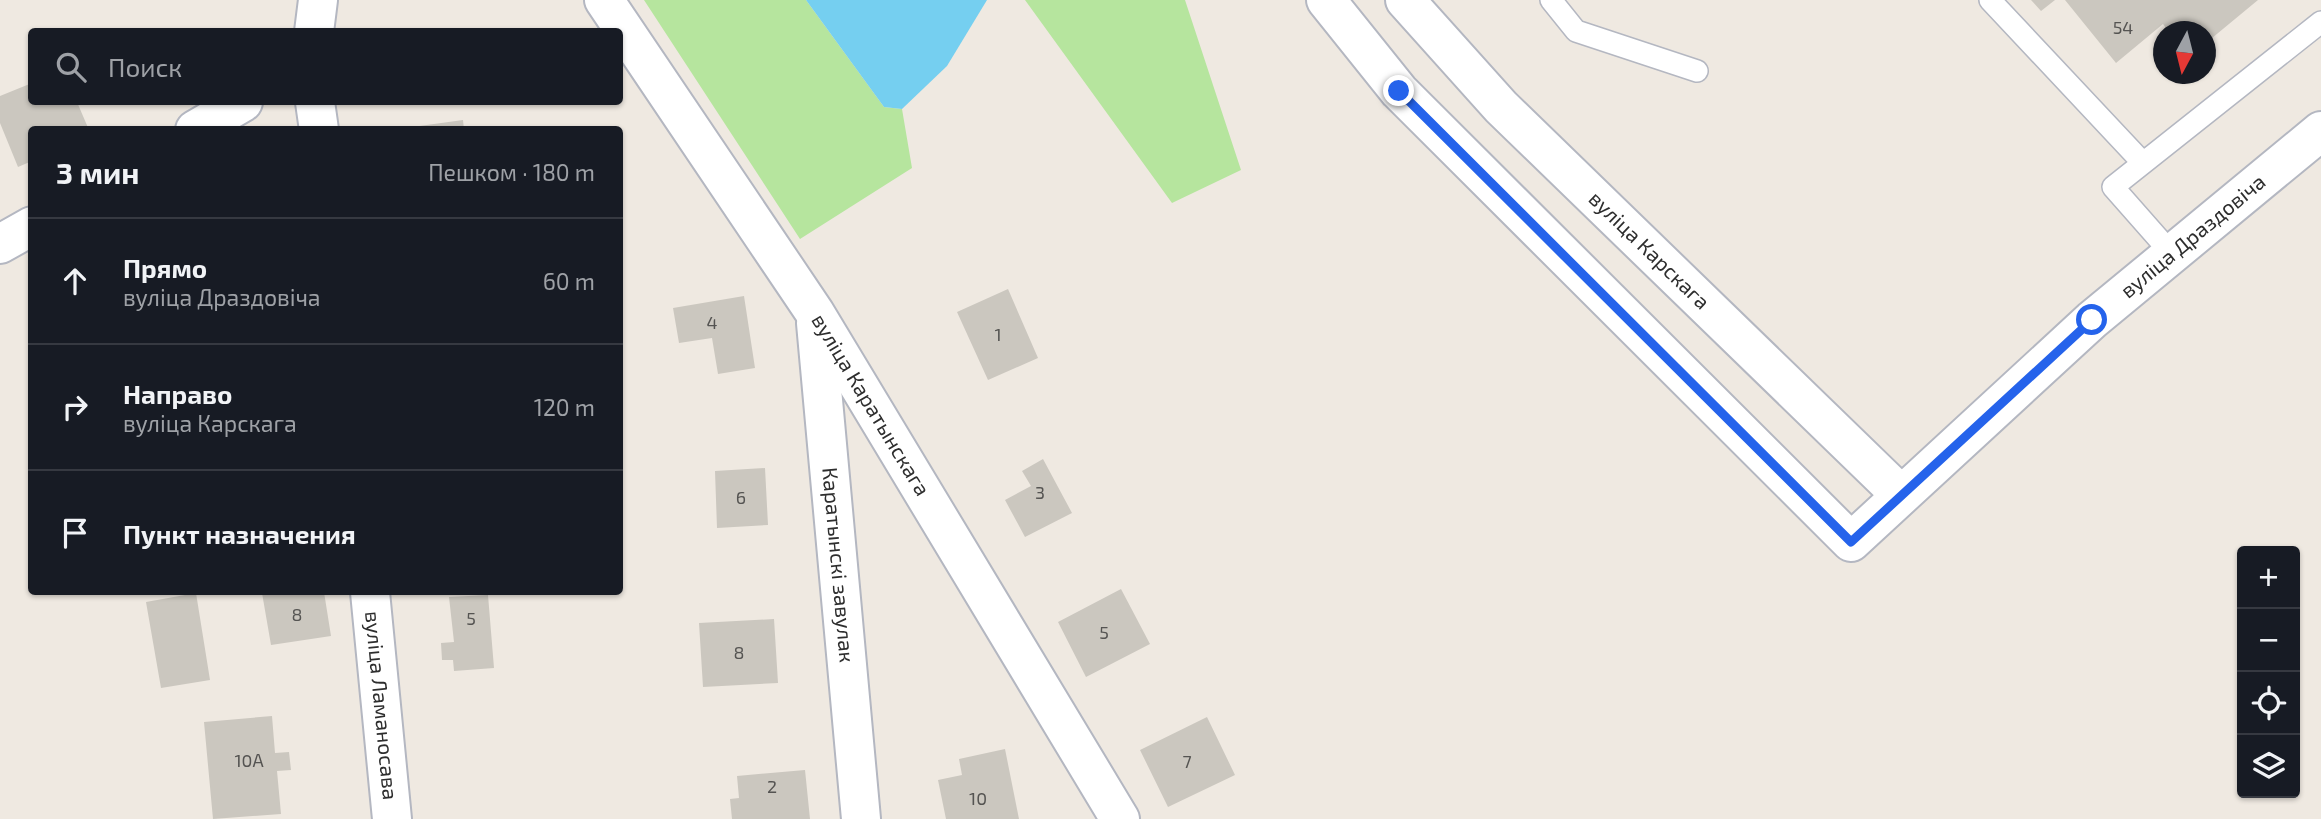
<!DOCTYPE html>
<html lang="ru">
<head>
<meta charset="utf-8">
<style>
  body { margin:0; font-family:"Exo 2",sans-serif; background:#242831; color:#f1f3f6 }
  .controls { position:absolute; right:21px; bottom:21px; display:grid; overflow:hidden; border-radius:7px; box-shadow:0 2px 5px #0004 }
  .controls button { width:63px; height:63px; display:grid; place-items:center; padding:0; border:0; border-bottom:2px solid #363941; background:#171b24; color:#f1f3f6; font:35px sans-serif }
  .compass { position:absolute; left:2153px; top:21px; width:63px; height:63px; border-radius:50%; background:#171b24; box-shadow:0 2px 5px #0004; rotate:187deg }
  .stop { position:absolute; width:21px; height:21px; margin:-16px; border:5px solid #2563eb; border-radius:50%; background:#fff }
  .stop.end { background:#2563eb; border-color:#fff; box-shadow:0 2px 7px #0008 }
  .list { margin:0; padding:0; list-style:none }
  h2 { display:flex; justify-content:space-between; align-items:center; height:91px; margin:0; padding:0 28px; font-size:30px }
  h2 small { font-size:23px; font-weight:400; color:#9ea1a6 }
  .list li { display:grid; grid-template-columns:46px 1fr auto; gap:21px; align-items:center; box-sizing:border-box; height:126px; padding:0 28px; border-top:2px solid #363941 }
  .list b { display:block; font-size:26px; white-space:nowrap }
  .list p { margin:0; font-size:23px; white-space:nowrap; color:#9ea1a6 }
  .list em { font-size:23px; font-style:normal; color:#9ea1a6 }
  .icon { flex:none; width:38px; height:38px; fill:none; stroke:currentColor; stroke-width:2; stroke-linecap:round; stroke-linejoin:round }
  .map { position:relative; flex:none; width:2321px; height:819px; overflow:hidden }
  .search { position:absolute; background:#171b24; box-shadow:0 2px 5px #0004; left:28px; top:28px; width:595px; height:77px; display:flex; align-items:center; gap:18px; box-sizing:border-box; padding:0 24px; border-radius:7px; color:#9ea1a6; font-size:26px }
  .panel { position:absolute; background:#171b24; box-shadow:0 2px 5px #0004; left:28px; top:126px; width:595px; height:469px; border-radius:7px }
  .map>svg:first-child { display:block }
  .green { fill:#b6e59e }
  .water { fill:#75cff0 }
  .building { fill:#cbc7bf }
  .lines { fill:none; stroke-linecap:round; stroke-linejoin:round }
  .lane-casing { stroke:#b4b7c1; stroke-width:24 }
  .street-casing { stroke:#b4b7c1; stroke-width:42 }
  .secondary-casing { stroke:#b4b7c1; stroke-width:42 }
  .lane { stroke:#fff; stroke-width:21 }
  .street { stroke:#fff; stroke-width:38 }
  .secondary { stroke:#fff; stroke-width:38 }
  .route { stroke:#2563eb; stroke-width:9 }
  .labels { text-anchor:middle; stroke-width:5; stroke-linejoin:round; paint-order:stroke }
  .number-label { font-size:18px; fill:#555452 }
  .street-label { font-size:21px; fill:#2e2e2e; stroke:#fff }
</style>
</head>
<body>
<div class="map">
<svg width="2321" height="819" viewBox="0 0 2321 819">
  <rect width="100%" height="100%" fill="#efe9e1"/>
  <path class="green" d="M644,0H806L884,107L902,109L912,168L800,239Z
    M1025,0H1185L1241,170L1172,203Z"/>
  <path class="water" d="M806,0H987L947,66L902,109L884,107Z"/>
  <path class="building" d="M2031,0H2055L2041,11Z
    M2065,0H2258L2206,43V32H2169L2163,24L2116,63Z
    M32,83V102H77L89,130H32V161L18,167L0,123V96Z
    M463,120L464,130H405V128Z
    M1008,289L1038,358L988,380L957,312Z
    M744,296L755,368L718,374L712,338L679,343L673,308Z
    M1043,459L1072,513L1025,537L1005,500L1031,486L1022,471Z
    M765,468L768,525L717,528L715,471Z
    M1121,589L1150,644L1086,677L1058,622Z
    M275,592H324L331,636L271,645L262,593Z
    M196,593L210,680L161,688L146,602Z
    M488,595L494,668L454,671L453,660H442L441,643L454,642L449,597Z
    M774,619L778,683L703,687L699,623Z
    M272,716L275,753L289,752L291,770L277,771L281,814L213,819L204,722Z
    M1207,717L1235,775L1168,807L1140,750Z
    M1005,749L1019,819H946L938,780L962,775L959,759Z
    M805,770L810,819H732L730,799L739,798L737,776Z"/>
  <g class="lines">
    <g class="lane-casing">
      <path id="lane" d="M1551,0L1576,31L1697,71
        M1990,0L2143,163
        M2172,254L2113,187L2321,22"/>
    </g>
    <g class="street-casing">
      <g id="street">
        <path id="s1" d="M604,0L815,313L1120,819"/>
        <path d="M314,32L318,0"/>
        <path d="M315,102L319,130"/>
        <path d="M195,130L243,102"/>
        <path d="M0,244L32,226"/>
        <path id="s2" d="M816,323L861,819"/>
        <path id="s3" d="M370,592L392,819"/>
      </g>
    </g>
    <g class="secondary-casing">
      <g id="secondary">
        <path id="s4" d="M1326,0L1399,91L1851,542L2092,320L2321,131"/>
        <path id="s5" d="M1405,0L1501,107L1901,495"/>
      </g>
    </g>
    <use href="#lane" class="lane"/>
    <use href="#street" class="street"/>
    <use href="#secondary" class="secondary"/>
  </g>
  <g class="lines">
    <path class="route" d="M1399,91L1851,542L2092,320"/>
  </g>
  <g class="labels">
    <g class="number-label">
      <text x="2123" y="34">54</text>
      <text x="712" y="329">4</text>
      <text x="998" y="341">1</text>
      <text x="1040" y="499">3</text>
      <text x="741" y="504">6</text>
      <text x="297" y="621">8</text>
      <text x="471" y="625">5</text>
      <text x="1104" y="639">5</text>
      <text x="739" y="659">8</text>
      <text x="249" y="767">10А</text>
      <text x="1187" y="768">7</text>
      <text x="772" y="793">2</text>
      <text x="978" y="805">10</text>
    </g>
    <g class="street-label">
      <text dy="7" stroke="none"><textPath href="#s4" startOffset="1214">вуліца Драздовіча</textPath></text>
      <text dy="7" stroke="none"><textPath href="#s5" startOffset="350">вуліца Карскага</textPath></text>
      <text dy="7" stroke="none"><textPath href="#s1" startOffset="485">вуліца Каратынскага</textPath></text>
      <text dy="7" stroke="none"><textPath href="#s2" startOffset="243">Каратынскі завулак</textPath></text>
      <text dy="7" stroke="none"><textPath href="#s3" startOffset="114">вуліца Ламаносава</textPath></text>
    </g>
  </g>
</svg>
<div class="controls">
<button>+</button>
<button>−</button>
<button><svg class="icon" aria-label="locate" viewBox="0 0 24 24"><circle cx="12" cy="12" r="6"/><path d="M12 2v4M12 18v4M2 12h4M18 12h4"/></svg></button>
<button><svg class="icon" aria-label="layers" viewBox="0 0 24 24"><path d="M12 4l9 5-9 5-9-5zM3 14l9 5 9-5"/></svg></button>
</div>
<svg class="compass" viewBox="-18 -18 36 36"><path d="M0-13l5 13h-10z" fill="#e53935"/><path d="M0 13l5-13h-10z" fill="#9ea1a6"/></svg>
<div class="stop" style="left:2092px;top:320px"></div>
<div class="stop end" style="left:1399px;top:91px"></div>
<div class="search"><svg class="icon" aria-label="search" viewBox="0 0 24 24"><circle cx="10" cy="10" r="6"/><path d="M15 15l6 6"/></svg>Поиск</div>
<section class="panel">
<h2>3 мин<small>Пешком · 180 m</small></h2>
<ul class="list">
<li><svg class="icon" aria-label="ahead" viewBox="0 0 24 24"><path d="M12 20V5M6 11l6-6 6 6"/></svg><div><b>Прямо</b><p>вуліца Драздовіча</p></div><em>60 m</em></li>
<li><svg class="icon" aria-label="right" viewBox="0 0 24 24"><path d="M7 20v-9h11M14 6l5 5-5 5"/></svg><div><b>Направо</b><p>вуліца Карскага</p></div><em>120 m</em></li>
<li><svg class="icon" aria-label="arrive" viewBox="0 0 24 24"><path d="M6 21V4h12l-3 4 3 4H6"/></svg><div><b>Пункт назначения</b></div></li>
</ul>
</section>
</div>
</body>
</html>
